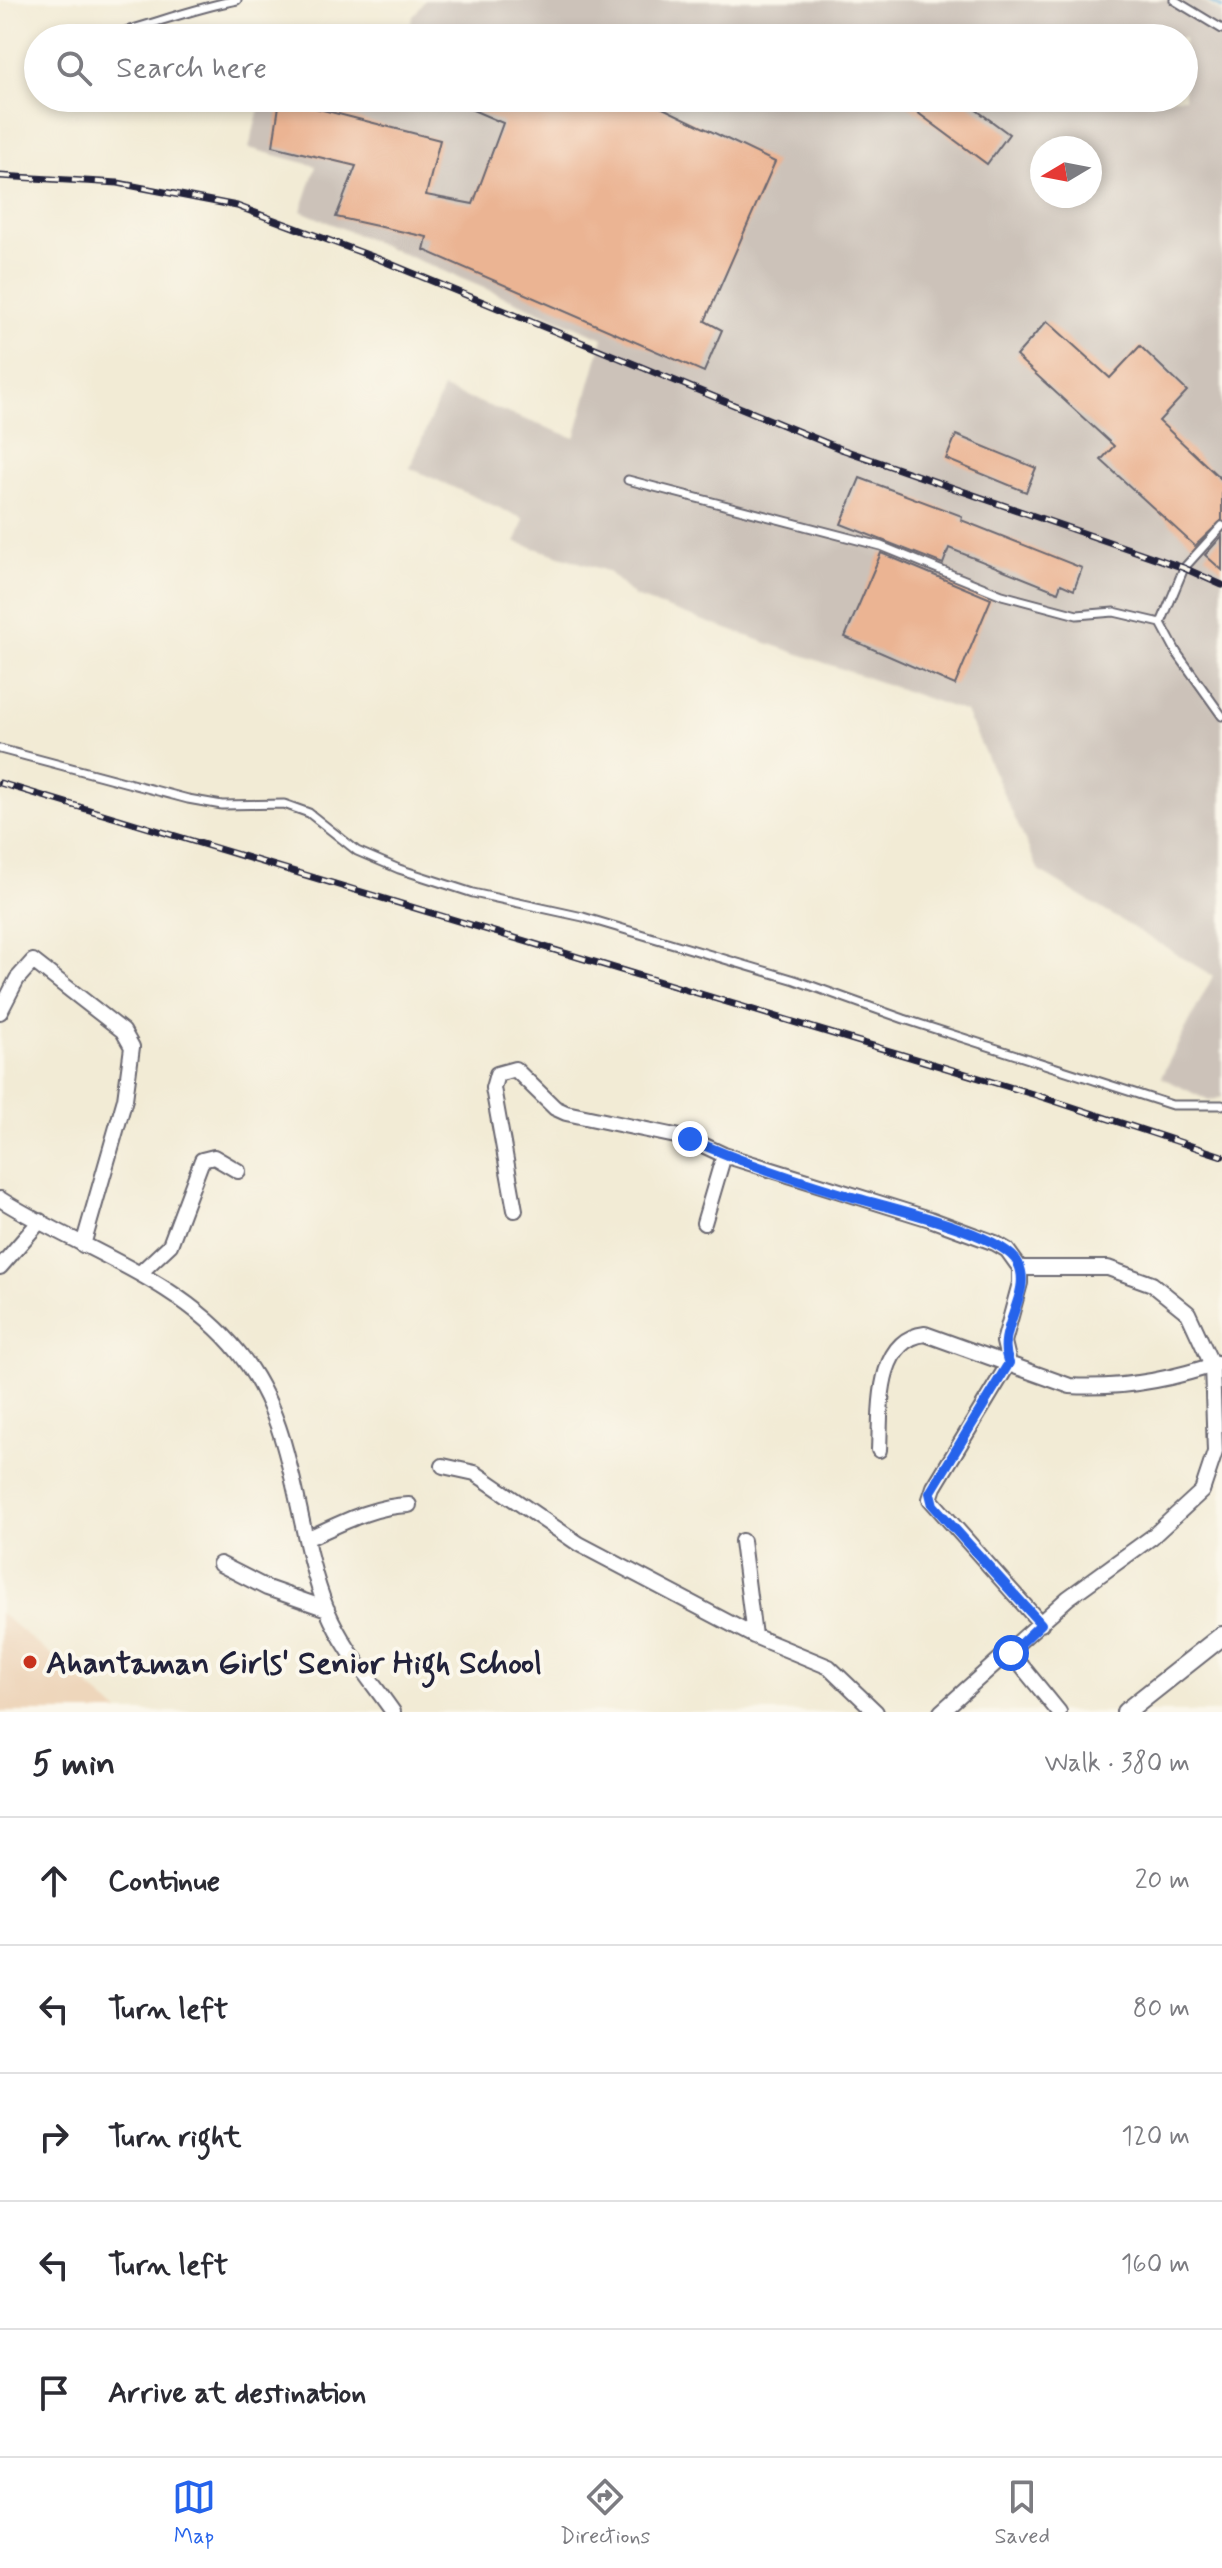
<!DOCTYPE html>
<html lang="en">
<head>
<meta charset="utf-8">
<style>
  body { margin:0; font-family:Mynerve,sans-serif; background:#f2f2f3; color:#2b2b33 }
  .compass { position:absolute; left:1030px; top:136px; width:72px; height:72px; border-radius:50%; background:#fff; box-shadow:0 4px 12px #0003; rotate:260deg }
  .stop { position:absolute; width:24px; height:24px; margin:-18px; border:6px solid #2563eb; border-radius:50%; background:#fff }
  .stop.end { background:#2563eb; border-color:#fff; box-shadow:0 2px 8px #0008 }
  .list { margin:0; padding:0; list-style:none }
  h2 { display:flex; justify-content:space-between; align-items:center; height:104px; margin:0; padding:0 32px; font-size:34px }
  h2 small { font-size:26px; font-weight:400; color:#7c7c81 }
  .list li { display:grid; grid-template-columns:52px 1fr auto; gap:24px; align-items:center; box-sizing:border-box; height:128px; padding:0 32px; border-top:2px solid #e1e1e2 }
  .list b { display:block; font-size:30px; white-space:nowrap }
  .list em { font-size:26px; font-style:normal; color:#7c7c81 }
  .icon { flex:none; width:44px; height:44px; fill:none; stroke:currentColor; stroke-width:2; stroke-linecap:round; stroke-linejoin:round }
  .map { position:relative; flex:none; width:1222px; height:1712px; overflow:hidden }
  .search { position:absolute; background:#fff; box-shadow:0 4px 12px #0003; left:24px; right:24px; top:24px; height:88px; display:flex; align-items:center; gap:20px; box-sizing:border-box; padding:0 28px; border-radius:44px; color:#7c7c81; font-size:30px }
  .sheet { height:744px; background:#fff }
  nav { display:flex; justify-content:space-around; align-items:center; box-sizing:border-box; height:112px; border-top:2px solid #e1e1e2; background:#fff; font-size:22px; color:#7c7c81 }
  nav a { display:grid; justify-items:center; gap:4px }
  nav .on { color:#2563eb }
  .map>svg:first-child { display:block }
  .built { fill:#eed6bb }
  .industrial { fill:#ccc2b9; fill-rule:evenodd }
  .lines { fill:none; stroke-linecap:round; stroke-linejoin:round }
  .stream { stroke:#61aad8; stroke-width:4 }
  .building { fill:#ebb493 }
  .service-casing { stroke:#6b6871; stroke-width:11 }
  .minor-casing { stroke:#6b6871; stroke-width:18 }
  .tertiary-casing { stroke:#6b6871; stroke-width:22 }
  .service { stroke:#fff; stroke-width:7 }
  .minor { stroke:#fff; stroke-width:14 }
  .tertiary { stroke:#fff; stroke-width:18 }
  .rail-casing { stroke:#22223b; stroke-width:7 }
  .rail { stroke:#fbf7ec; stroke-width:4; stroke-dasharray:12; stroke-linecap:butt }
  .route { stroke:#2563eb; stroke-width:10 }
  .poi-dot { fill:#c8321e; stroke:#fbf7ec; stroke-width:3 }
  .labels { text-anchor:middle; stroke-width:8; stroke-linejoin:round; paint-order:stroke }
  .poi-label { font-size:32px; font-weight:bold; fill:#22223b; stroke:#fbf7ec; text-anchor:start }
</style>
</head>
<body>
<div class="map">
<svg width="1222" height="1712" viewBox="0 0 1222 1712">
  <rect width="100%" height="100%" fill="#fbf7ec"/>
  <filter id="ink" filterUnits="userSpaceOnUse"><feTurbulence type="fractalNoise" baseFrequency=".0125" numOctaves="2"/><feDisplacementMap in="SourceGraphic" scale="16" xChannelSelector="R" yChannelSelector="G"/><feConvolveMatrix kernelMatrix="1 2 1 2 8 2 1 2 1" color-interpolation-filters="sRGB"/></filter>
  <filter id="wash" filterUnits="userSpaceOnUse"><feTurbulence type="fractalNoise" baseFrequency=".006" numOctaves="4" result="noise"/><feDisplacementMap in="SourceGraphic" scale="32" xChannelSelector="R" yChannelSelector="G"/><feGaussianBlur stdDeviation="1.8" result="paint"/><feColorMatrix in="noise" values="0 0 0 0 0 0 0 0 0 0 0 0 0 0 0 0 0 1.4 0 .05"/><feComposite in="paint" operator="in"/></filter>
  <g filter="url(#wash)">
    <rect width="100%" height="100%" fill="#f2ebd5"/>
    <path class="built" d="M0,1613L119,1712H0Z"/>
    <path class="industrial" d="M425,0H1199L1222,13V1097L1209,1101L1161,1077L1213,976L1039,871L966,712L635,597L607,571L516,542L524,519L410,468L443,389L575,438L603,338L301,211L316,166L249,148L262,98H1184V38H408L412,18ZM1042,148H1090V196H1042Z"/>
    <g class="lines">
      <path class="stream" d="M1207,0L1222,8"/>
    </g>
    <g id="blocks">
      <path class="building" d="M445,98H642L775,162L705,321L722,330L704,372L424,250L427,237L336,217L356,166L273,146L280,99L440,140L426,195L473,204L503,123Z
        M898,98H960L1009,134L987,164Z
        M1047,321L1110,378L1140,346L1187,391L1159,421L1222,480V520L1195,546L1101,460L1114,446L1016,356Z
        M956,435L1036,468L1026,492L946,459Z
        M860,478L962,516L961,520L1082,568L1074,590L1061,584L1058,592L949,548L943,564L841,524Z
        M1222,536V570L1205,555Z
        M881,553L991,599L955,685L845,637Z"/>
    </g>
  </g>
  <g filter="url(#ink)">
    <use href="#blocks" fill-opacity="0" stroke="#6b6871" stroke-width="2"/>
    <g class="lines">
      <g class="service-casing">
        <path id="service" d="M1174,0L1222,29
          M100,38C146,27 190,9 237,0
          M628,480L881,546L1002,595L1077,615L1114,612L1161,623
          M1222,526L1184,568L1161,623L1177,653L1222,716
          M0,749L188,799L222,805L284,804L309,813L357,851L399,869L473,893L583,917L795,980L904,1019L1172,1105H1222"/>
      </g>
      <g class="minor-casing">
        <path id="minor" d="M0,1012L17,979L33,961L123,1031L132,1047L125,1099L83,1245
          M0,1199C79,1249 178,1277 239,1353C298,1426 293,1526 327,1610C343,1648 370,1679 393,1712
          M515,1210L493,1088L497,1074L515,1069L555,1108L566,1113L690,1139L724,1155L930,1219L995,1243L1007,1250L1020,1268V1283L1004,1342L1009,1363
          M704,1223L724,1155
          M0,1267L40,1221
          M140,1273L170,1245L202,1160L214,1157L238,1171
          M1009,1363L934,1487L930,1499L1041,1624
          M879,1450C881,1412 875,1340 925,1334L1070,1386C1121,1389 1174,1379 1222,1362
          M443,1466L475,1473L579,1544L754,1636L829,1667L876,1712
          M306,1539C340,1524 372,1506 409,1505
          M742,1541L754,1636
          M220,1564L267,1588L327,1609
          M1011,1653L1059,1712
          M941,1712L1068,1598L1152,1537L1202,1491L1215,1452L1212,1365L1188,1313L1152,1284L1108,1268H1020"/>
      </g>
      <g class="tertiary-casing">
        <path id="tertiary" d="M1126,1712L1222,1636"/>
      </g>
      <use href="#service" class="service"/>
      <use href="#minor" class="minor"/>
      <use href="#tertiary" class="tertiary"/>
      <g class="rail-casing">
        <path id="rail" d="M0,176L118,183L237,206L376,258L841,449L1184,568L1222,585
          M0,783L1036,1095L1222,1156"/>
      </g>
      <use href="#rail" class="rail"/>
    </g>
  </g>
  <g class="lines" filter="url(#ink)">
    <path class="route" d="M690,1139C738,1161 789,1178 839,1193C876,1205 1001,1231 1018,1263C1034,1294 994,1331 1009,1363L930,1493L933,1505L1041,1624L1011,1653"/>
  </g>
  <circle class="poi-dot" cx="30" cy="1662" r="8"/>
  <g class="labels">
    <g class="poi-label">
      <text x="46" y="1673">Ahantaman Girls' Senior High School</text>
    </g>
  </g>
</svg>
<svg class="compass" viewBox="-18 -18 36 36"><path d="M0-13l5 13h-10z" fill="#e53935"/><path d="M0 13l5-13h-10z" fill="#7c7c81"/></svg>
<div class="stop" style="left:1011px;top:1653px"></div>
<div class="stop end" style="left:690px;top:1139px"></div>
<div class="search"><svg class="icon" aria-label="search" viewBox="0 0 24 24"><circle cx="10" cy="10" r="6"/><path d="M15 15l6 6"/></svg>Search here</div>
</div>
<section class="sheet">
<h2>5 min<small>Walk · 380 m</small></h2>
<ul class="list">
<li><svg class="icon" aria-label="ahead" viewBox="0 0 24 24"><path d="M12 20V5M6 11l6-6 6 6"/></svg><div><b>Continue</b></div><em>20 m</em></li>
<li><svg class="icon" aria-label="left" viewBox="0 0 24 24"><path d="M17 20v-9H6M10 6l-5 5 5 5"/></svg><div><b>Turn left</b></div><em>80 m</em></li>
<li><svg class="icon" aria-label="right" viewBox="0 0 24 24"><path d="M7 20v-9h11M14 6l5 5-5 5"/></svg><div><b>Turn right</b></div><em>120 m</em></li>
<li><svg class="icon" aria-label="left" viewBox="0 0 24 24"><path d="M17 20v-9H6M10 6l-5 5 5 5"/></svg><div><b>Turn left</b></div><em>160 m</em></li>
<li><svg class="icon" aria-label="arrive" viewBox="0 0 24 24"><path d="M6 21V4h12l-3 4 3 4H6"/></svg><div><b>Arrive at destination</b></div></li>
</ul>
</section>
<nav>
<a class="on"><svg class="icon" aria-label="map" viewBox="0 0 24 24"><path d="M3 6l6-2 6 2 6-2v14l-6 2-6-2-6 2zM9 4v14M15 6v14"/></svg>Map</a>
<a><svg class="icon" aria-label="directions" viewBox="0 0 24 24"><path d="M12 3l9 9-9 9-9-9zM9 14v-3h6M13 9l2 2-2 2"/></svg>Directions</a>
<a><svg class="icon" aria-label="saved" viewBox="0 0 24 24"><path d="M7 4h10v16l-5-4-5 4z"/></svg>Saved</a>
</nav>
</body>
</html>
